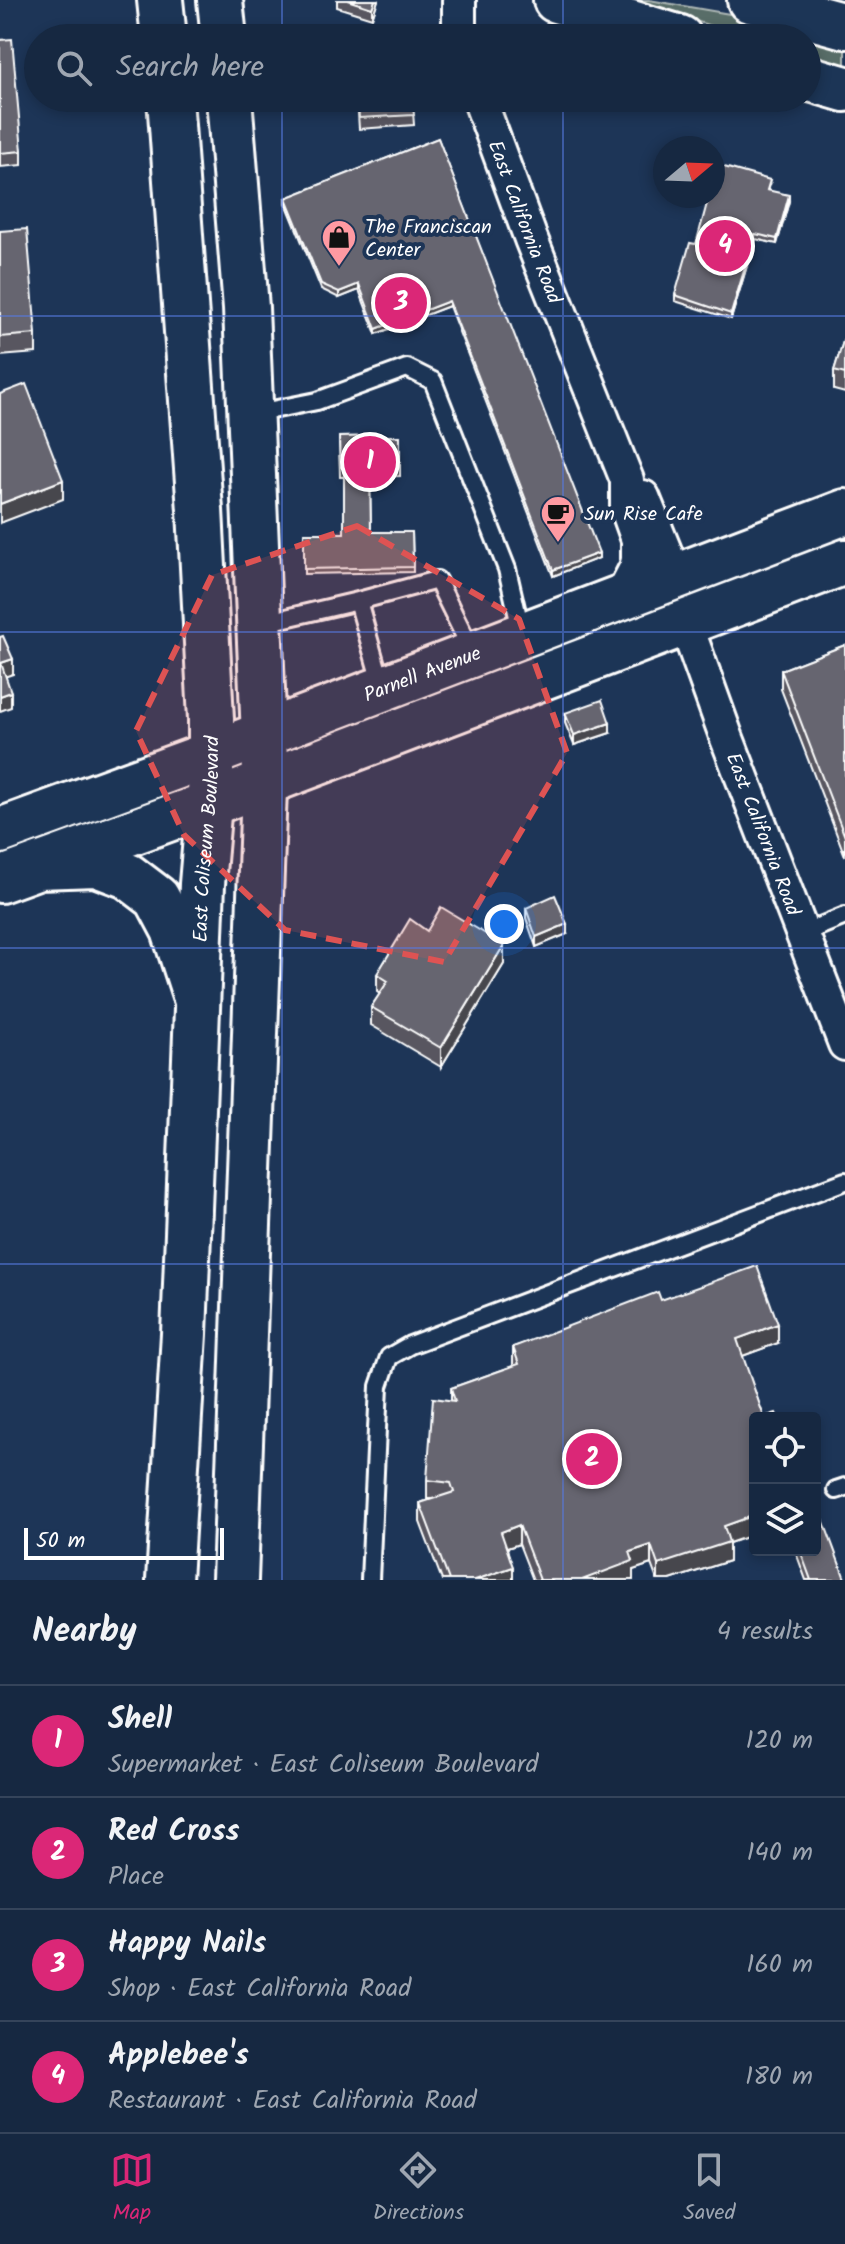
<!DOCTYPE html>
<html lang="en">
<head>
<meta charset="utf-8">
<style>
  body { margin:0; font-family:Kalam,sans-serif; background:#1f3048; color:#f1f3f6 }
  .controls { position:absolute; right:24px; bottom:24px; display:grid; overflow:hidden; border-radius:8px; box-shadow:0 4px 12px #0003 }
  .controls button { width:72px; height:72px; display:grid; place-items:center; padding:0; border:0; border-bottom:2px solid #35445a; background:#162841; color:#f1f3f6; font:40px sans-serif }
  .compass { position:absolute; left:653px; top:136px; width:72px; height:72px; border-radius:50%; background:#162841; box-shadow:0 4px 12px #0003; rotate:71deg }
  .scale { position:absolute; left:24px; bottom:20px; width:200px; box-sizing:border-box; padding-left:8px; border:4px solid #fff; border-top:0; font-size:22px; line-height:28px; white-space:nowrap; color:#fff; -webkit-text-stroke:6px #1d3557; paint-order:stroke }
  .you { position:absolute; left:504px; top:924px; width:28px; height:28px; margin:-20px; border:6px solid #fff; border-radius:50%; background:#1a73e8; box-shadow:0 0 0 12px #1a73e833 }
  .badge { display:grid; place-items:center; width:52px; height:52px; border-radius:50%; background:#db2777; color:#fff; font-size:26px; font-weight:700 }
  .pin { position:absolute; translate:-50% -50%; border:4px solid #fff; box-shadow:0 2px 8px #0006 }
  .list { margin:0; padding:0; list-style:none }
  h2 { display:flex; justify-content:space-between; align-items:center; height:104px; margin:0; padding:0 32px; font-size:34px }
  h2 small { font-size:26px; font-weight:400; color:#9ea6b1 }
  .list li { display:grid; grid-template-columns:52px 1fr auto; gap:24px; align-items:center; box-sizing:border-box; height:112px; padding:0 32px; border-top:2px solid #35445a }
  .list b { display:block; font-size:30px; white-space:nowrap }
  .list p { margin:0; font-size:26px; white-space:nowrap; color:#9ea6b1 }
  .list em { font-size:26px; font-style:normal; color:#9ea6b1 }
  .icon { flex:none; width:44px; height:44px; fill:none; stroke:currentColor; stroke-width:2; stroke-linecap:round; stroke-linejoin:round }
  .map { position:relative; flex:none; width:845px; height:1580px; overflow:hidden }
  .search { position:absolute; background:#162841; box-shadow:0 4px 12px #0003; left:24px; right:24px; top:24px; height:88px; display:flex; align-items:center; gap:20px; box-sizing:border-box; padding:0 28px; border-radius:44px; color:#9ea6b1; font-size:30px }
  .sheet { height:552px; background:#162841 }
  nav { display:flex; justify-content:space-around; align-items:center; box-sizing:border-box; height:112px; border-top:2px solid #35445a; background:#162841; font-size:22px; color:#9ea6b1 }
  nav a { display:grid; justify-items:center; gap:4px }
  nav .on { color:#db2777 }
  .map>svg:first-child { display:block }
  .green { fill:#586d68; stroke:#acb6b4; stroke-width:2 }
  .lines { fill:none; stroke-linecap:round; stroke-linejoin:round }
  .service-casing { stroke:#fff; stroke-width:22 }
  .minor-casing { stroke:#fff; stroke-width:38 }
  .secondary-casing { stroke:#fff; stroke-width:50 }
  .primary-casing { stroke:#fff; stroke-width:50 }
  .trunk-casing { stroke:#fff; stroke-width:50 }
  .service { stroke:#1d3557; stroke-width:16 }
  .minor { stroke:#1d3557; stroke-width:32 }
  .secondary { stroke:#1d3557; stroke-width:44 }
  .primary { stroke:#1d3557; stroke-width:44 }
  .trunk { stroke:#1d3557; stroke-width:44 }
  .wall { fill:#585760; stroke:#fff; stroke-width:2 }
  .shaded-wall { fill:#47474e; stroke:#fff; stroke-width:2 }
  .building { fill:#666570; stroke:#fff; stroke-width:2 }
  .marked { fill:#de5353; fill-opacity:0.2; stroke:#de5353; stroke-width:6; stroke-dasharray:16 10; stroke-linejoin:round }
  .grid { fill:none; stroke:#567ae2; stroke-width:2; stroke-opacity:0.55 }
  .labels { text-anchor:middle; stroke-width:8; stroke-linejoin:round; paint-order:stroke }
  .street-label { font-size:20px; fill:#fff; stroke:#1d3557 }
  .poi-label { font-size:20px; fill:#fff; stroke:#1d3557; text-anchor:start }
</style>
</head>
<body>
<div class="map">
<svg width="845" height="1580" viewBox="0 0 845 1580">
  <rect width="100%" height="100%" fill="#1d3557"/>
  <filter id="ink" filterUnits="userSpaceOnUse"><feTurbulence type="fractalNoise" baseFrequency=".0125" numOctaves="2"/><feDisplacementMap in="SourceGraphic" scale="16" xChannelSelector="R" yChannelSelector="G"/><feConvolveMatrix kernelMatrix="1 2 1 2 8 2 1 2 1" color-interpolation-filters="sRGB"/></filter>
  <g filter="url(#ink)">
    <path class="green" d="M638,0H649L747,17L845,42V66L807,56V38H748L637,2Z"/>
    <g class="lines">
      <g class="service-casing">
        <path id="service" d="M252,414L317,401L407,368L433,381L507,569L522,634
          M358,601L437,580L472,651
          M260,624L358,601L382,686
          M803,933L845,916
          M836,1490L845,1487
          M370,1580L379,1386L389,1357L410,1345L845,1181"/>
      </g>
      <g class="minor-casing">
        <g id="minor">
          <path d="M459,0V38"/>
          <path id="s1" d="M479,98L531,239L627,480V509L638,540V560L636,568L621,597"/>
          <path d="M643,497L675,576"/>
          <path id="s2" d="M685,622L726,736L845,1044"/>
        </g>
      </g>
      <g class="secondary-casing">
        <path id="secondary" d="M0,831L211,754
          M38,866L96,864L128,876L157,898L174,930L196,998
          M0,880L209,804"/>
      </g>
      <g class="primary-casing">
        <g id="primary">
          <path d="M556,0L680,38"/>
          <path d="M750,0L845,26"/>
          <path d="M807,78L845,89"/>
          <path id="s3" d="M211,754L845,512"/>
          <path d="M209,804L845,562"/>
        </g>
      </g>
      <g class="trunk-casing">
        <g id="trunk">
          <path d="M160,0L164,38"/>
          <path d="M220,0L224,38"/>
          <path d="M229,98L246,308L265,761L235,1580"/>
          <path id="s4" d="M169,1580L184,1334L202,884L211,780V719L200,510L170,98"/>
        </g>
      </g>
      <use href="#service" class="service"/>
      <use href="#minor" class="minor"/>
      <use href="#secondary" class="secondary"/>
      <use href="#primary" class="primary"/>
      <use href="#trunk" class="trunk"/>
    </g>
    <path class="wall" d="M337,0H378L372,18L337,7Z
      M0,40L22,151V165L0,167Z
      M275,98H336V102L276,107Z
      M357,98H412L414,125L359,129Z
      M438,138L599,558L553,576L449,306L376,334L359,290L339,298L321,289L286,203V198Z
      M770,185L768,191L789,201L777,244L755,239L731,319L675,301V295L696,244Z
      M0,231L36,334V353L0,356Z
      M845,335V393L834,390V371Z
      M400,436V476L370,477L371,532H412L413,572L304,574V533H344V477H340L339,437Z
      M845,645V856L781,689V670Z
      M565,713L610,733L574,745L565,723Z
      M526,908L567,934L536,947L526,918Z
      M427,931L504,964L441,1067L371,1025V1007L380,994L377,992V974Z
      M661,1300L778,1343L742,1356L764,1417L778,1418H755V1534L729,1543V1561L670,1580H657L651,1564L633,1570V1580H533L519,1544L507,1548L513,1580H442L420,1522V1503L432,1499H427V1480L451,1400V1388L513,1366V1347Z
      M795,1550H815L845,1580H806Z"/>
    <path class="shaded-wall" d="M375,0H378L372,18V8Z
      M789,195V201L777,244V239Z
      M755,234V239L731,319V314Z
      M359,284V290L339,298V292Z
      M449,301V306L376,334V329Z
      M63,480V499L0,523V504Z
      M599,553V558L553,576V570Z
      M13,659V674L1,678V663Z
      M11,692V707L0,711V696Z
      M610,723V733L574,745V735Z
      M567,924V934L536,947V937Z
      M504,945V964L441,1067V1048Z
      M778,1324V1343L737,1358V1339Z
      M755,1515V1534L729,1543V1561L670,1580H658V1565L724,1526Z
      M519,1525V1544L501,1550V1532Z
      M651,1545V1564L633,1570V1580H582L630,1552Z
      M513,1567V1580H475Z"/>
    <path class="building" d="M347,0H375L372,8Z
      M12,39L22,151L0,153V40Z
      M358,98H412L414,115L359,118Z
      M438,138L599,553L553,570L449,301L376,329L359,284L339,292L321,284L286,198Z
      M717,165L770,180L767,190L789,195L777,239L755,234L731,314L675,295L690,243L696,244L709,196H713V180Z
      M27,229L36,334L0,337V231Z
      M845,335V374L834,371Z
      M26,384L63,480L0,504V394Z
      M400,436V466L340,467L339,437Z
      M370,471L371,532H412L413,567L304,569V533H344V472Z
      M3,636L13,659L1,663L11,692L0,696V637Z
      M845,645V837L781,670Z
      M602,700L610,723L574,735L565,713Z
      M555,895L567,924L536,937L526,908Z
      M441,907L504,945L441,1048L371,1007L388,981L377,974L410,919L427,931Z
      M757,1266L778,1324L737,1339L764,1417L776,1413L778,1418H755V1515L724,1526L729,1542L658,1565L651,1545L630,1552L633,1561L582,1580H540L519,1525L501,1532L513,1567L475,1580H449L420,1503L454,1492L451,1483L427,1480L433,1398L455,1401L451,1388L519,1364L513,1347L658,1292L661,1300Z
      M817,1503L845,1579V1580H811L800,1550H815V1504Z"/>
  </g>
  <path class="marked" d="M357,526L519,619L567,753L444,962L285,930L184,835L136,731L212,575Z"/>
  <path class="grid" d="M282,0V38M563,0V38M282,98V1580M563,98V1580M0,316H845M0,632H845M0,948H845M0,1264H845"/>
  <defs>
    <g id="shop-pin" transform="scale(1.8)"><path d="M0 17L-7.5 6A9.5 9.5 0 1 1 7.5 6Z" fill="#ff9aa2" stroke="#1d3557"/><path d="M-5-2.5h2.3a2.7 3.5 0 0 1 5.4 0H5L5.5 6h-11ZM-1.5-2.5h3a1.5 2.3 0 0 0-3 0Z" fill="#111"/></g>
    <g id="cafe-pin" transform="scale(1.8)"><path d="M0 17L-7.5 6A9.5 9.5 0 1 1 7.5 6Z" fill="#ff9aa2" stroke="#1d3557"/><path d="M-5.5-4.5H6V0H3Q3 3.5 0 3.5H-2.5Q-5.5 3.5-5.5 0ZM3-3.2v2h1.7v-2ZM-6 4.5H4V6H-6Z" fill="#111"/></g>
  </defs>
  <g fill-rule="evenodd">
    <use href="#shop-pin" x="339" y="237"/>
    <use href="#cafe-pin" x="558" y="513"/>
  </g>
  <g class="labels">
    <g class="street-label">
      <text dy="7" stroke="none"><textPath href="#s1" startOffset="132">East California Road</textPath></text>
      <text dy="7" stroke="none"><textPath href="#s3" startOffset="226">Parnell Avenue</textPath></text>
      <text dy="7" stroke="none"><textPath href="#s2" startOffset="226">East California Road</textPath></text>
      <text dy="7" stroke="none"><textPath href="#s4" startOffset="742">East Coliseum Boulevard</textPath></text>
    </g>
    <g class="poi-label">
      <text x="365" y="233">The Franciscan<tspan x="365" dy="23">Center</tspan></text>
      <text x="584" y="520">Sun Rise Cafe</text>
    </g>
  </g>
</svg>
<div class="controls">
<button><svg class="icon" aria-label="locate" viewBox="0 0 24 24"><circle cx="12" cy="12" r="6"/><path d="M12 2v4M12 18v4M2 12h4M18 12h4"/></svg></button>
<button><svg class="icon" aria-label="layers" viewBox="0 0 24 24"><path d="M12 4l9 5-9 5-9-5zM3 14l9 5 9-5"/></svg></button>
</div>
<svg class="compass" viewBox="-18 -18 36 36"><path d="M0-13l5 13h-10z" fill="#e53935"/><path d="M0 13l5-13h-10z" fill="#9ea6b1"/></svg>
<div class="scale">50 m</div>
<div class="you"></div>
<div class="pin badge" style="left:370px;top:462px">1</div>
<div class="pin badge" style="left:592px;top:1459px">2</div>
<div class="pin badge" style="left:401px;top:303px">3</div>
<div class="pin badge" style="left:725px;top:246px">4</div>
<div class="search"><svg class="icon" aria-label="search" viewBox="0 0 24 24"><circle cx="10" cy="10" r="6"/><path d="M15 15l6 6"/></svg>Search here</div>
</div>
<section class="sheet">
<h2>Nearby<small>4 results</small></h2>
<ul class="list">
<li><span class="badge">1</span><div><b>Shell</b><p>Supermarket · East Coliseum Boulevard</p></div><em>120 m</em></li>
<li><span class="badge">2</span><div><b>Red Cross</b><p>Place</p></div><em>140 m</em></li>
<li><span class="badge">3</span><div><b>Happy Nails</b><p>Shop · East California Road</p></div><em>160 m</em></li>
<li><span class="badge">4</span><div><b>Applebee's</b><p>Restaurant · East California Road</p></div><em>180 m</em></li>
</ul>
</section>
<nav>
<a class="on"><svg class="icon" aria-label="map" viewBox="0 0 24 24"><path d="M3 6l6-2 6 2 6-2v14l-6 2-6-2-6 2zM9 4v14M15 6v14"/></svg>Map</a>
<a><svg class="icon" aria-label="directions" viewBox="0 0 24 24"><path d="M12 3l9 9-9 9-9-9zM9 14v-3h6M13 9l2 2-2 2"/></svg>Directions</a>
<a><svg class="icon" aria-label="saved" viewBox="0 0 24 24"><path d="M7 4h10v16l-5-4-5 4z"/></svg>Saved</a>
</nav>
</body>
</html>
